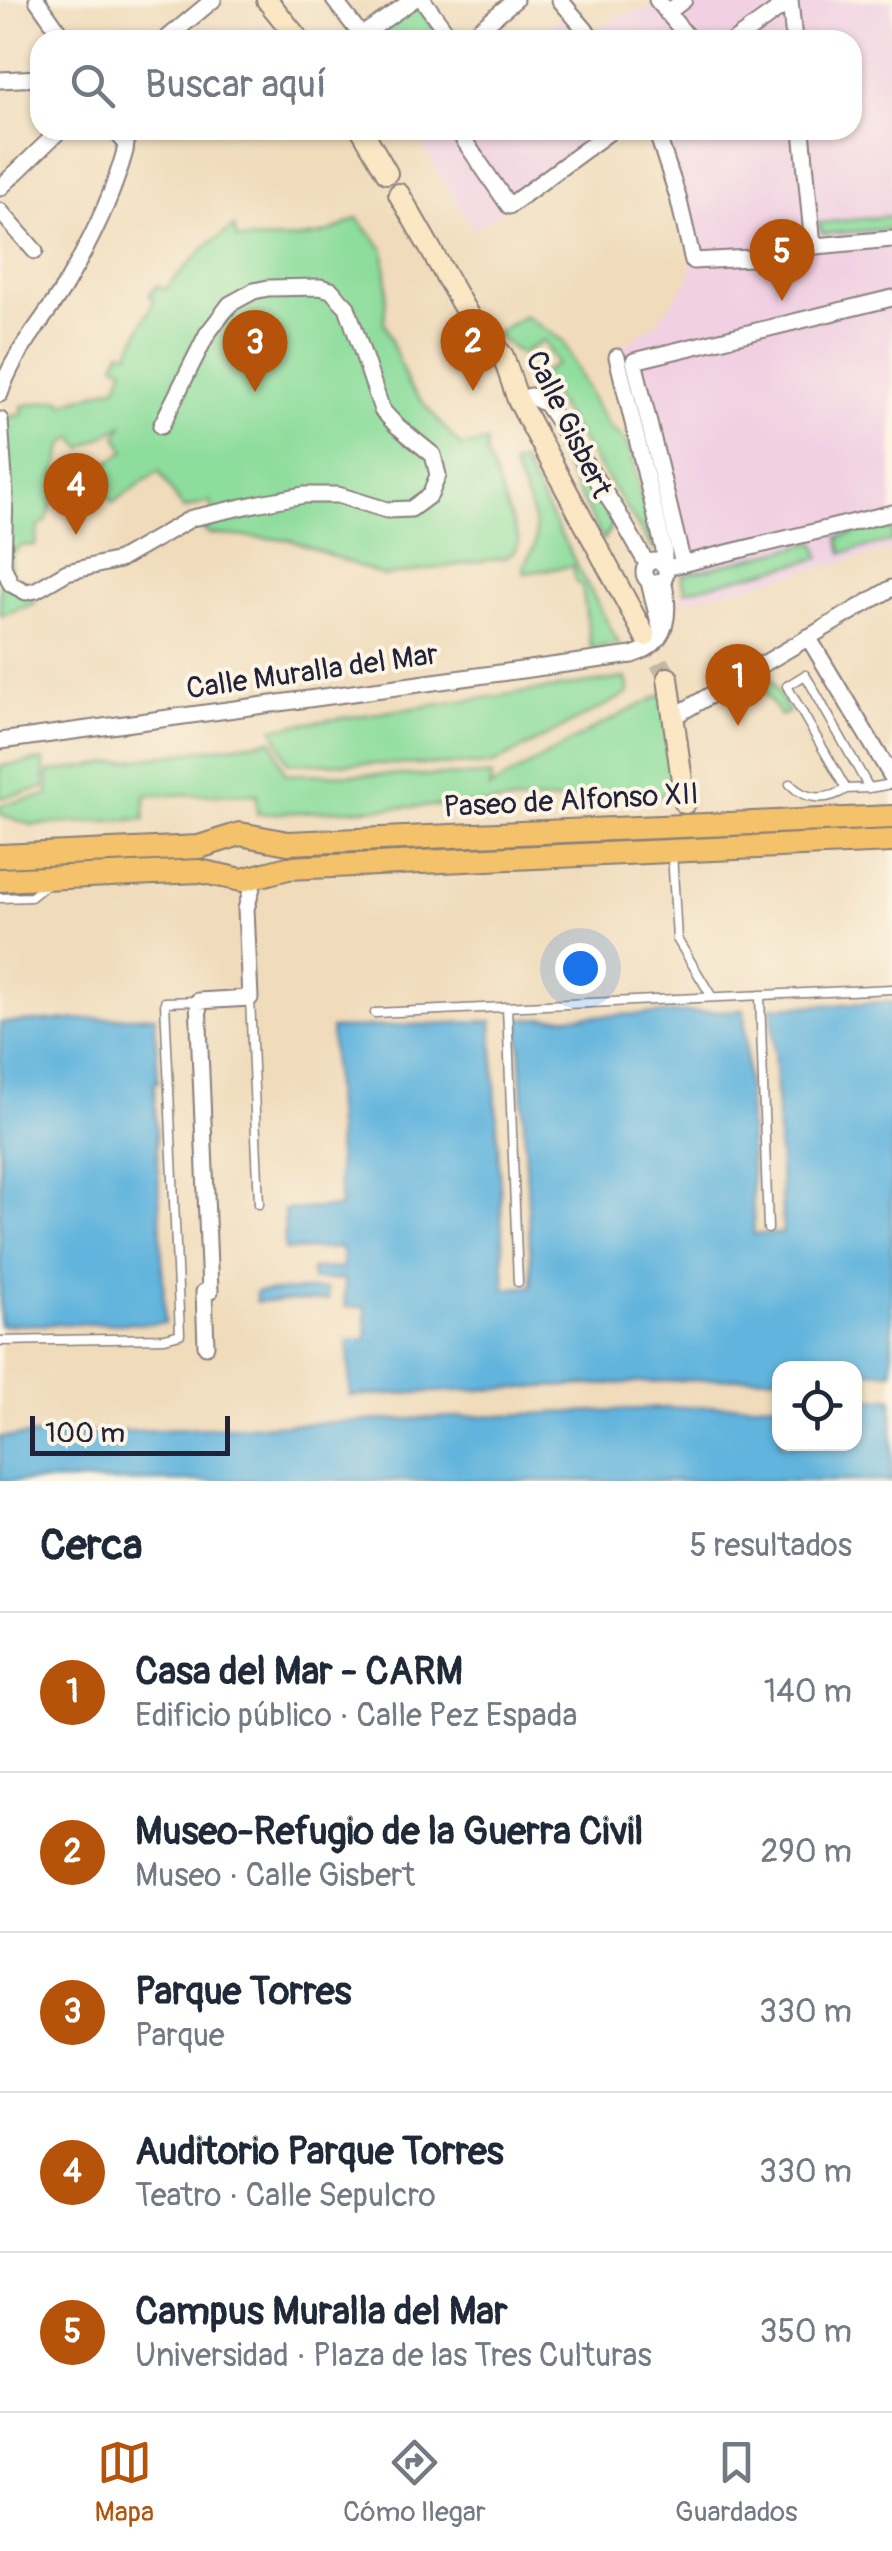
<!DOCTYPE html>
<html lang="es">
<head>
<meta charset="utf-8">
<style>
  body { margin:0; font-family:Pangolin,sans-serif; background:#f2f2f3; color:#1f2937 }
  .controls { position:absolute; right:30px; bottom:30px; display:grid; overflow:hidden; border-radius:20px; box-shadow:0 2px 8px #0004 }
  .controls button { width:90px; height:90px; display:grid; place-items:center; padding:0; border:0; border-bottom:2px solid #e0e1e3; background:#fff; color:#1f2937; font:50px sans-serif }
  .scale { position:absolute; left:30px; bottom:25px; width:200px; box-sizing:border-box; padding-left:10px; border:5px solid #22223b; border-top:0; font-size:28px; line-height:35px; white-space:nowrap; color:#22223b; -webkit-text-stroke:8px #fcf5e5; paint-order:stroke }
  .you { position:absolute; left:580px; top:968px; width:35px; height:35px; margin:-25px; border:8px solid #fff; border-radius:50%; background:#1a73e8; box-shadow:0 0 0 15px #1a73e833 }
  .badge { display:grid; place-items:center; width:65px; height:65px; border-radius:50%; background:#b45309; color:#fff; font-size:32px; font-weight:700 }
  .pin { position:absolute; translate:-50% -82px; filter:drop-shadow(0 2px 5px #0008) }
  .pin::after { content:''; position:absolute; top:52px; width:35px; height:30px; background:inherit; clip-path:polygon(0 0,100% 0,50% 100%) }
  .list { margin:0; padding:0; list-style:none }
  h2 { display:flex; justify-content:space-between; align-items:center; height:130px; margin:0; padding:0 40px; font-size:42px }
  h2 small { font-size:32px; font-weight:400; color:#747a83 }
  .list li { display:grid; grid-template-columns:65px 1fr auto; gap:30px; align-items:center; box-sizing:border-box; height:160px; padding:0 40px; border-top:2px solid #e0e1e3 }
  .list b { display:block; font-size:38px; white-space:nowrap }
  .list p { margin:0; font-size:32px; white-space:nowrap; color:#747a83 }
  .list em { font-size:32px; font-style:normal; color:#747a83 }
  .icon { flex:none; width:55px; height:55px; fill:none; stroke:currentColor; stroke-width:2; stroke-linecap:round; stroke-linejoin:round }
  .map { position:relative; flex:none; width:892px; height:1481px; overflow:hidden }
  .search { position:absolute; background:#fff; box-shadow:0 2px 8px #0004; left:30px; right:30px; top:30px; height:110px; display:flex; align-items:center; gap:25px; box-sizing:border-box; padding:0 35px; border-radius:30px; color:#747a83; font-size:38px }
  .sheet { height:930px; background:#fff }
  nav { display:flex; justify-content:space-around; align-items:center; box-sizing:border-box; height:140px; border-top:2px solid #e0e1e3; background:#fff; font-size:28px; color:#747a83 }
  nav a { display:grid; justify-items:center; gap:5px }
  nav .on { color:#b45309 }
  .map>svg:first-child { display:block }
  .built { fill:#f1d0e3 }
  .green { fill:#8ddd9c; stroke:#58806c; stroke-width:2.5 }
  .water { fill:#61b4dd; stroke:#426b8c; stroke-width:2.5 }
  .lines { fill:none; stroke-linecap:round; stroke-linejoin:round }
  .secondary-tunnel { stroke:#c7b7a1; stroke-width:20; stroke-dasharray:20 10; stroke-linecap:butt }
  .lane-casing { stroke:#897f7b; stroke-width:11 }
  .street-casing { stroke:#897f7b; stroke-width:19 }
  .secondary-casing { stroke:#897f7b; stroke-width:24 }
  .primary-casing { stroke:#897f7b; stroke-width:26 }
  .lane { stroke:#fff; stroke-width:8 }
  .street { stroke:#fff; stroke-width:15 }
  .secondary { stroke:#fbe7c3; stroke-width:20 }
  .primary { stroke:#f4c26a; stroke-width:22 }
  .labels { text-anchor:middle; stroke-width:8; stroke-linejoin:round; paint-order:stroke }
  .street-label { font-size:30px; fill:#22223b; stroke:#fcf5e5 }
</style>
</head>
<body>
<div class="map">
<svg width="892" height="1481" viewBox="0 0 892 1481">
  <rect width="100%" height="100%" fill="#fcf5e5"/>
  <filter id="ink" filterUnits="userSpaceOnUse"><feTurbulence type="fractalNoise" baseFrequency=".01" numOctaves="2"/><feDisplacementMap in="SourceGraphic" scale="20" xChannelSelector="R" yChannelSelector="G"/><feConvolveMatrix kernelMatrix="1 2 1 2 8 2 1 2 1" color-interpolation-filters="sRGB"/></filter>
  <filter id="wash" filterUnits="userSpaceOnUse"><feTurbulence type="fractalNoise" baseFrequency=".0048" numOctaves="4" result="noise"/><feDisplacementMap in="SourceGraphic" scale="40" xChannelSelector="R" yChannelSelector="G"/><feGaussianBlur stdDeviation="2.25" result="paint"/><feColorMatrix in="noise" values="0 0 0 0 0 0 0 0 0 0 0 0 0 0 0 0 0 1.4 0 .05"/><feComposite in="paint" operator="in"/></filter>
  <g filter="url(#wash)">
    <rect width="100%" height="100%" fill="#f0dcbb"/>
    <path class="built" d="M684,0H892V550L680,602L685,591L679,566L665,568L617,350L656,323L689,280L693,261L656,130H852V40H533L563,16L589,34L623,15Z
      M412,130H612L474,230Z"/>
    <path class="green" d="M416,4L441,38L387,40L385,29Z
      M892,216V229L823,234L818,223Z
      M357,218L384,250L387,284L384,322L408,385L461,447L487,442L486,453L519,541L514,552L504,558L384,576L291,540L209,534L202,529L216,525L210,502L183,509L159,471L113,503L92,473L125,451L117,437L122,426L82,448L74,437L64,444L55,477L60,479L46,522L39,526L35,545L21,546L11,555L10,576L32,587L35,603L0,616V443L5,418L23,414L22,406L60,399L62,404L117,386L124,368L115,364L121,351L129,353L154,300L149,295L158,285L164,290L209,244L234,227L237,239C280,240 321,243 357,218Z
      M525,316L563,341L596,407L609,427L625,440L632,456L655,552L550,392L534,378L557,364L544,341L520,354L494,334Z
      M567,453L613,524L603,540L560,458Z
      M522,462L619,644L591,648L582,586L576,583L573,566L524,573C522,561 532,556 535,543C540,520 520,487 512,465Z
      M892,524V541L842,553L838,537Z
      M816,542L820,558L685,591L682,575Z
      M767,673L789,712L781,716L763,691L738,706L730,695Z
      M626,678L629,693L491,765L288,763L273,728Z
      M663,694L675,795L257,814V794L145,795V819L31,825L0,814V805L48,795V772L272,740L285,774L492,776L489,788L593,729Z
      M44,760V788L0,798V766Z"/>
    <path class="water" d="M892,1002V1372L780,1368L779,1376L350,1396L348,1340L367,1339L365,1307H345L344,1279L312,1280L311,1269L343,1268L342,1248L285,1250L284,1210L340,1207L331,1029L492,1021L505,1289L532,1286L519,1019L744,1010L754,1234H779L783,1233L772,1007Z
      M155,1016L158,1082L154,1083L165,1323L0,1325V1023Z
      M327,1289L328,1300L256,1302V1292Z
      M892,1398V1481H0V1437L779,1403L780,1444H854L855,1400Z"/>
  </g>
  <g filter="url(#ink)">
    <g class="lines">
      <path class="secondary-tunnel" d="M645,636L668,678"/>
      <g class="lane-casing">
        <path id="lane" d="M805,675L810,683L869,788L846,789L787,686Z
          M790,784C806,801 827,801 846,789
          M869,788L892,784
          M672,852L677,939L712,997
          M0,898L31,897L46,885
          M760,995L768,1229
          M250,998L259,1204
          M507,1007L518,1282
          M375,1013L892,989
          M0,1341L165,1338L180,1334L165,1002L198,1001"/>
      </g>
      <g class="street-casing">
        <path id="street" d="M37,0L65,40
          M334,0L365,40
          M423,0L452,40
          M560,0L594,40
          M657,0L690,40
          M790,0L794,40
          M667,13L684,0
          M362,35L413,0
          M165,40L213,0
          M466,40L515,0
          M735,40L779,9L777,0
          M0,80L40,78
          M457,130L509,206L612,130
          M656,130L678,197L693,261L790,256L805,247L892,239
          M802,130L813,246
          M0,188L60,130
          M0,211L35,251
          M617,357L664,550V566
          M0,394C12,354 43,322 64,287C89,245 112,198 125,151L126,143L114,130
          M518,400L530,396L546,404L617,511L647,564
          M0,420L5,494L3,566L11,584L26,592L36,590L67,572L119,560L192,518L260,503L304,495H338L387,510L411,509L430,495L438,475L433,455L396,425L382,410L347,307L331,290L320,287L268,288L254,291L230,304L207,334L161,426
          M644 572a11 11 0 1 1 22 0a11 11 0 1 1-22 0Z
          M683,564L634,361L892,298
          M665,568L892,513
          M649,582L661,631
          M808,637L892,777
          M675,716L892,588
          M0,741L632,655C669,644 671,613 663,580
          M206,1346L204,1292L210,1291L198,1001L250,998L246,909L255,877"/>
      </g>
      <g class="secondary-casing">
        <path id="secondary" d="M267,0L299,40
          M362,130L387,173
          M399,194L471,320L503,356L518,400L645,636
          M668,678L685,803"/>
      </g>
      <g class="primary-casing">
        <path id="primary" d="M0,856L199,847L240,834L288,843L892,817
          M0,880L199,871L242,880L288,868L892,841"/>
      </g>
      <use href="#lane" class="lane"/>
      <use href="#street" class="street"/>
      <use href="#secondary" class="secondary"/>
      <use href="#primary" class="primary"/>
    </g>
  </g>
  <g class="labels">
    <g class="street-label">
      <text transform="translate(569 424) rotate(64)" y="10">Calle Gisbert</text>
      <text transform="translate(312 671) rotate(-8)" y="10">Calle Muralla del Mar</text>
      <text transform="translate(571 800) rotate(-3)" y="10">Paseo de Alfonso XII</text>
    </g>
  </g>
</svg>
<div class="controls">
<button><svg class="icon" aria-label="locate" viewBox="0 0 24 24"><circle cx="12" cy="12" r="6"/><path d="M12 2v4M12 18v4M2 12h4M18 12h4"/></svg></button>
</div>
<div class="scale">100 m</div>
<div class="you"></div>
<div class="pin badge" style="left:738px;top:726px">1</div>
<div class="pin badge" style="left:473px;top:391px">2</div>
<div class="pin badge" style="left:255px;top:392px">3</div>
<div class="pin badge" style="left:76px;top:535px">4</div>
<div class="pin badge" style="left:782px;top:301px">5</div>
<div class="search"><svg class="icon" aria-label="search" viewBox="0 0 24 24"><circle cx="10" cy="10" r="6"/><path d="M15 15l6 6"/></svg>Buscar aquí</div>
</div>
<section class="sheet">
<h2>Cerca<small>5 resultados</small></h2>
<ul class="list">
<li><span class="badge">1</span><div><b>Casa del Mar - CARM</b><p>Edificio público · Calle Pez Espada</p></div><em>140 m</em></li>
<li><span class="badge">2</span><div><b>Museo-Refugio de la Guerra Civil</b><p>Museo · Calle Gisbert</p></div><em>290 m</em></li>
<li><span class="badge">3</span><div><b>Parque Torres</b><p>Parque</p></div><em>330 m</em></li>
<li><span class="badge">4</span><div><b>Auditorio Parque Torres</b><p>Teatro · Calle Sepulcro</p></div><em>330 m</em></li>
<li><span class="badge">5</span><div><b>Campus Muralla del Mar</b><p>Universidad · Plaza de las Tres Culturas</p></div><em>350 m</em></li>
</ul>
</section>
<nav>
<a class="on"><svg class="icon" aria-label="map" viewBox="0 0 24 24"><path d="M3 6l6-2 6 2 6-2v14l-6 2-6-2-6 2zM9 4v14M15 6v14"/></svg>Mapa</a>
<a><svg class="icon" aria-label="directions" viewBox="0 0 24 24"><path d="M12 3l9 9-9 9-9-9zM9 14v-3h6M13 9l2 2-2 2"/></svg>Cómo llegar</a>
<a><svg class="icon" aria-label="saved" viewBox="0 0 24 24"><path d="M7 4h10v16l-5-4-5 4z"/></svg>Guardados</a>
</nav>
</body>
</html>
